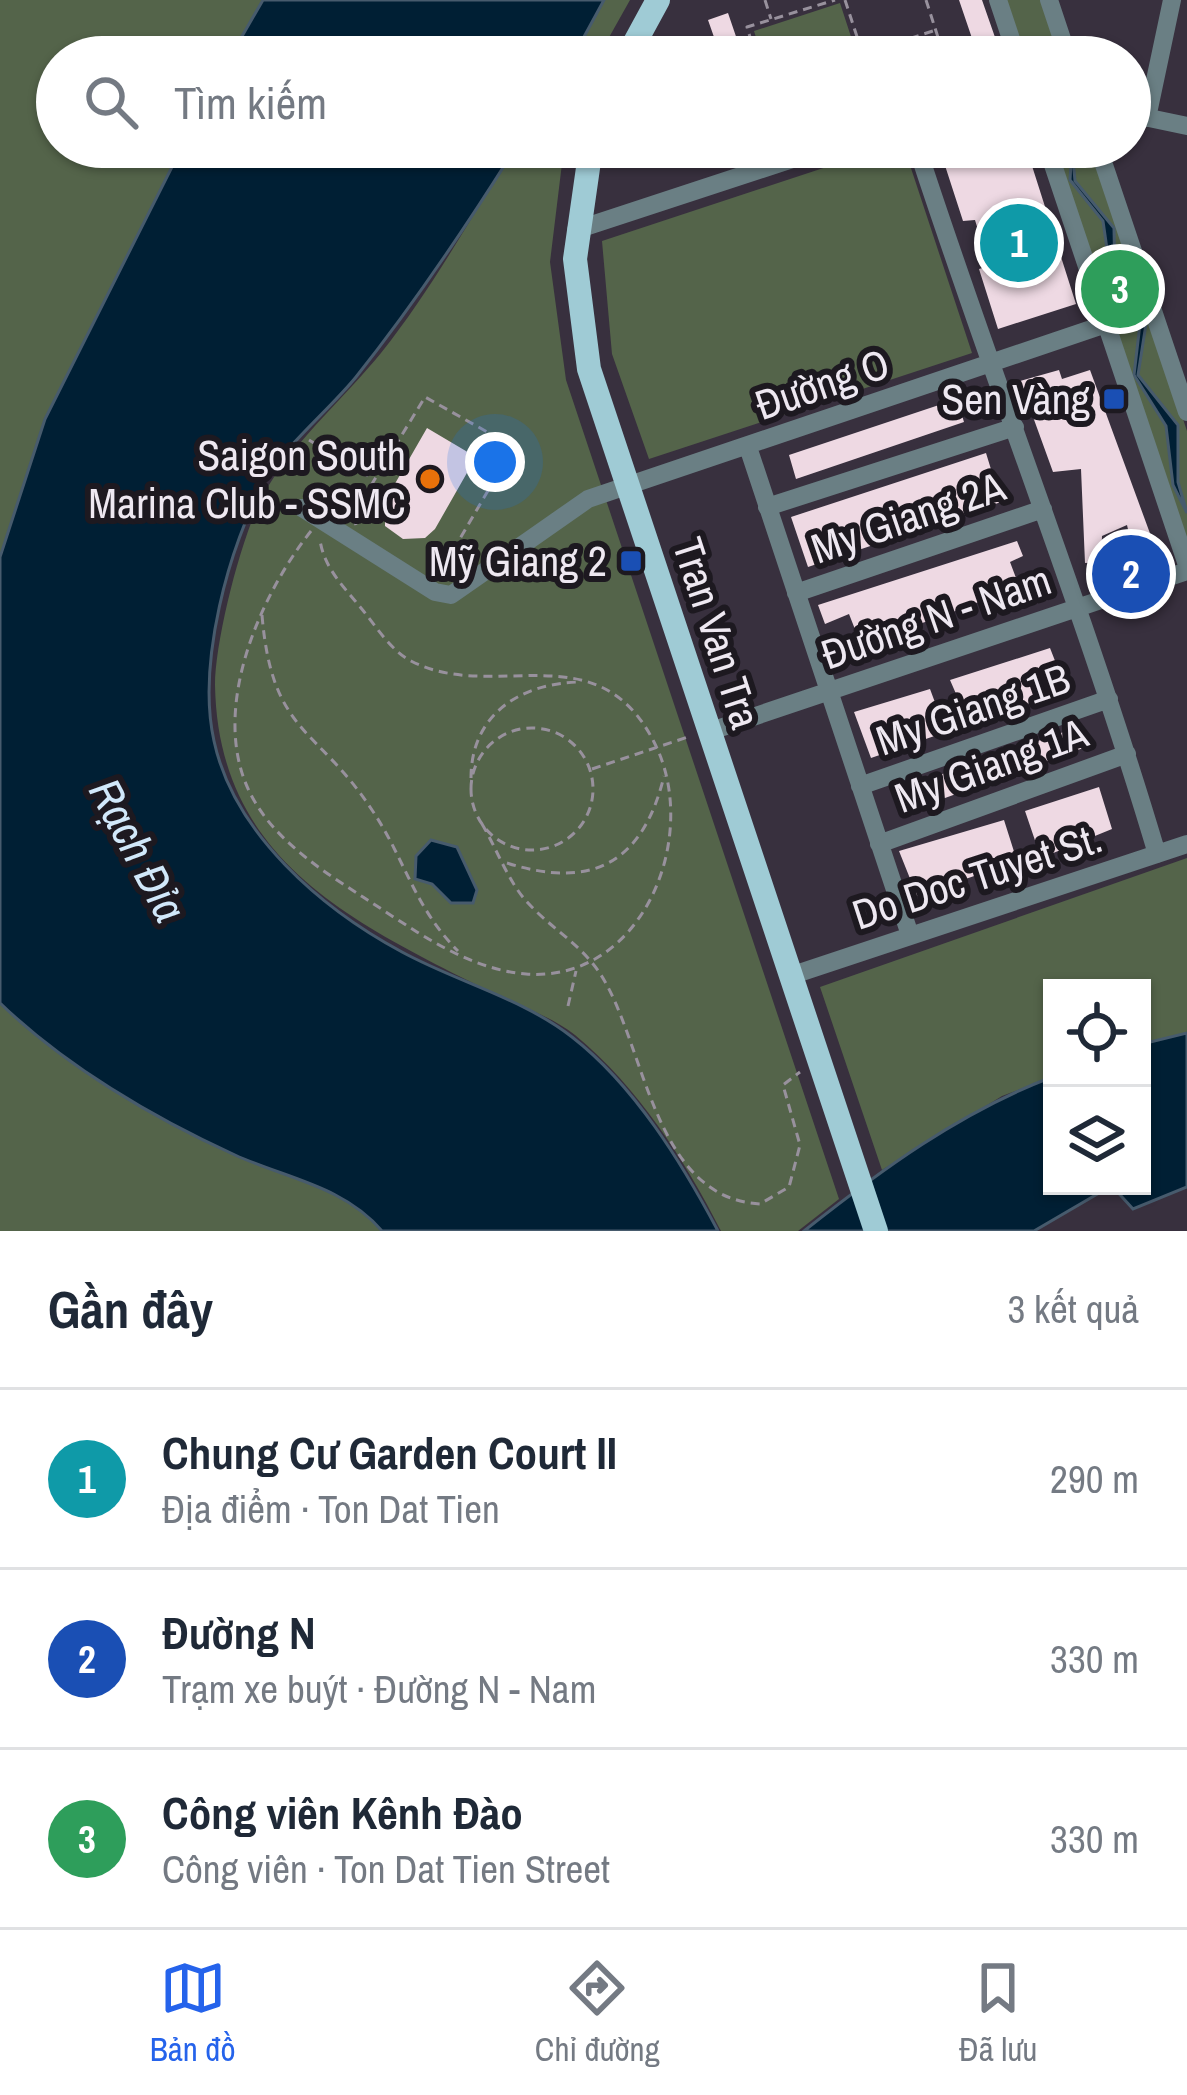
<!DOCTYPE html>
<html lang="vi">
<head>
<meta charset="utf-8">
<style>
  body { margin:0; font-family:"Archivo Narrow",sans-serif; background:#f6f6f7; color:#1f2937 }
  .controls { position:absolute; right:36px; bottom:36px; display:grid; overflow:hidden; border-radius:0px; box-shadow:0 3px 9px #0004 }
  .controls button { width:108px; height:108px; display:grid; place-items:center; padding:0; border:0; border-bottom:3px solid #e0e1e3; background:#fff; color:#1f2937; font:60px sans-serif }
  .you { position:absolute; left:495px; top:462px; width:42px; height:42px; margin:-30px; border:9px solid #fff; border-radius:50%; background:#1a73e8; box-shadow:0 0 0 18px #1a73e833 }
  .badge { display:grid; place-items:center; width:78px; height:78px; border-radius:50%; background:#2563eb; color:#fff; font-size:39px; font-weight:700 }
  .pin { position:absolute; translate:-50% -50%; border:6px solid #fff; box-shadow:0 3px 12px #0006 }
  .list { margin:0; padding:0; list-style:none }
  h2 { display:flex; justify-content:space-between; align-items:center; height:156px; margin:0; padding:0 48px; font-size:51px }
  h2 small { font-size:39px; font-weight:400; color:#747a83 }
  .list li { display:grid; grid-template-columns:78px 1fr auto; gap:36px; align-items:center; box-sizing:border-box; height:180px; padding:0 48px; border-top:3px solid #e0e1e3 }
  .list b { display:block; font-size:45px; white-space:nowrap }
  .list p { margin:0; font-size:39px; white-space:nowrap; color:#747a83 }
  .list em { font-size:39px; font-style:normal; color:#747a83 }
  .icon { flex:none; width:66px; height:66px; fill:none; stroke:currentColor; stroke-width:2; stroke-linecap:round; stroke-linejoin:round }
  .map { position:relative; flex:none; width:1187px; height:1231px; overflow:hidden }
  .search { position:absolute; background:#fff; box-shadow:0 3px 9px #0004; left:36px; right:36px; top:36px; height:132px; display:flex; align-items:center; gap:30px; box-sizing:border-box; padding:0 42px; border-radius:66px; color:#747a83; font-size:45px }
  .sheet { height:696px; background:#fff }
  nav { display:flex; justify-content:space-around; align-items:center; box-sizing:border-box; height:168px; border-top:3px solid #e0e1e3; background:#fff; font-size:33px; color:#747a83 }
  nav a { display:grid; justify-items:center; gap:6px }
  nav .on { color:#2563eb }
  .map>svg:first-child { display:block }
  .green { fill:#54644a }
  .water { fill:#001f34; stroke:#475b6d; stroke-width:3 }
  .building { fill:#eed9e3 }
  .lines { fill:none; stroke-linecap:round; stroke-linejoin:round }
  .path { stroke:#98919d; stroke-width:3; stroke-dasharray:9 6; stroke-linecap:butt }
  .minor { stroke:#6a7f84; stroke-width:18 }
  .major { stroke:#9fcbd5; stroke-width:24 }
  .transit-dot { fill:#1a4fb4; stroke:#1d1920; stroke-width:4.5 }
  .food-dot { fill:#e8710a; stroke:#1d1920; stroke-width:4.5 }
  .labels { text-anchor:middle; stroke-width:12; stroke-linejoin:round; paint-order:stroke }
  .street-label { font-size:42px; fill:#eee8f1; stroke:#1d1920 }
  .poi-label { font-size:42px; fill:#eee8f1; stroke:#1d1920; text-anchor:end }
  .water-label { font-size:45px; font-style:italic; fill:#d1e8fa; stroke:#1d1920 }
</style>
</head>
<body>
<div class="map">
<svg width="1187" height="1231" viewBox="0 0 1187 1231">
  <rect width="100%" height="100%" fill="#38303e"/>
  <path class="green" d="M0,0H263L230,57H57V147H182L45,419L0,557Z
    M604,0H630L598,57H570Z
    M1004,0H1043L1062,57H1023Z
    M840,3L855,49L829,57H762L754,31Z
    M515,147H564L550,262L566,380L839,1199L798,1231H721C685,1160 638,1087 575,1035C551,1016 515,1004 487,990C350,921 218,859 215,685C215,639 244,523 269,485C299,437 345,397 381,353C432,289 472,216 515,147Z
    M887,147H904L972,353L649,459L612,354L602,241Z
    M1053,147H1092L1187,431V546Z
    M1187,858V1033L1142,1044V988H1052V1077L1002,1096L882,1170L820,987Z
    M0,1003C64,1066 153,1117 235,1155C285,1179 344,1186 382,1231H0Z"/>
  <path class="water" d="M263,0H604L573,57H230Z
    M182,147H516C466,227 414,304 356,377C330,409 285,446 266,479C228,546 197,665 214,741C234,834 322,909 402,952C457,982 522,998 572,1037C634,1085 682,1163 718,1231H382C344,1186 285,1178 235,1155C153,1118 64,1065 0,1003V557L45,419Z
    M1072,147L1075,181L1114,228L1115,283L1146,324L1138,375L1178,425V482L1187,513L1173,485L1166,426L1134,375L1140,324L1113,291L1103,221L1070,180Z
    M431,840L457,847L477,890L473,903H451L432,884L415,879L416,856Z
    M1187,1033V1187L1133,1209L1112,1186H1142V1044Z
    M1052,1077V1186H1111L1034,1231H804C881,1170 960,1112 1052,1077Z"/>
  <path class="building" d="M959,0H982L997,43L976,50Z
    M728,13L743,57H721L708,20Z
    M939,147H1026L1076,304L998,329L979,269L989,266L975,220L963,221Z
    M1059,370L1062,379L1090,370L1155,547L1133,552L1127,525L1102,536L1101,562L1085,563L1081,469L1053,472L1020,381Z
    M957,399L964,422L796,479L789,455Z
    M427,428L476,457L435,529L425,538L403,539L385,526V501Z
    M986,453L1001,502L808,567L791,517Z
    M1017,541L1023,556L1010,562L1019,586L935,619L860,642L849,614L825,624L818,605Z
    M1050,648L1066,689L970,726L950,680Z
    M930,689L946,732L871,758L854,712Z
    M1081,726L1086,747L934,802L928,779Z
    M1099,787L1112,829L1041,858L1025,811Z
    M1004,820L1017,861L917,896L899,851Z"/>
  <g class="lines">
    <path class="path" d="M765,0L771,19
      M845,0L862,52
      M926,0L944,56
      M728,57L754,49
      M756,57L747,27L835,0
      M853,57L936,30
      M309,440L373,479
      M356,525L353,515L425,397L514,447
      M311,531C258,598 205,719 255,802C279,843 324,872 363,897C413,929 465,969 526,974C643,983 702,835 654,742C597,630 494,704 411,661C390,650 376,626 361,608C344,587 324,568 320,540
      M438,576L516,443
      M262,615C272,735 317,726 372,810C405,859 414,907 458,951
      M471 789a61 61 0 1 1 122 0a61 61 0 1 1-122 0Z
      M592,769L688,737
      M471,778C471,714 521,683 580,682
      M482,824C497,849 509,884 529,904C552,929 582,945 601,975C646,1046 653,1198 760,1204L789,1187L800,1145L783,1085L800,1072
      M507,863C592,890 643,863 664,776
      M568,1006L576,971"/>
    <path class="minor" d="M998,0L1017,57
      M1049,0L1068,57
      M1130,114L1187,126
      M1147,118L1172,0
      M917,147C994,384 1086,615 1157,854
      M1047,147L1187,565
      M1098,147L1187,412
      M576,230L829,147
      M748,447L910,935
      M767,507L1015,427
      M302,508L435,592L451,595L588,499L1106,324
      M796,593L1043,509
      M708,732L1187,571
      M860,786L1109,699
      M879,844L1127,754
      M790,976L1187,844"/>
    <path class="major" d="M627,57L658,0
      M591,147L575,259L589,369L876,1231"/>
  </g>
  <g class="transit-dot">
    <rect x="1102" y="387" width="24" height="24" rx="6"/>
    <rect x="619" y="549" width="24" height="24" rx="6"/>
  </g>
  <circle class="food-dot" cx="430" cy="479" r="12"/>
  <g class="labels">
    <g class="street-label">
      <text transform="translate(822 384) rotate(-19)" y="15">Đường O</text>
      <text transform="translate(908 517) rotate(-19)" y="15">My Giang 2A</text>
      <text transform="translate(936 617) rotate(-19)" y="15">Đường N - Nam</text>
      <text transform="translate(717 633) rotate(72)" y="15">Tran Van Tra</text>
      <text transform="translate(973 709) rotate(-19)" y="15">My Giang 1B</text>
      <text transform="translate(991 765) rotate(-20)" y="15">My Giang 1A</text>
      <text transform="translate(977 876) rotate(-18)" y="15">Do Doc Tuyet St.</text>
    </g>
    <g class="poi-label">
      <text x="1090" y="414">Sen Vàng</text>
      <text x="406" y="470">Saigon South<tspan x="406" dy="48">Marina Club - SSMC</tspan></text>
      <text x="607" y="576">Mỹ Giang 2</text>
    </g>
    <g class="water-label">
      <text transform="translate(138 850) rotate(62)" y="16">Rạch Đỉa</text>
    </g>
  </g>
</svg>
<div class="controls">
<button><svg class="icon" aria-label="locate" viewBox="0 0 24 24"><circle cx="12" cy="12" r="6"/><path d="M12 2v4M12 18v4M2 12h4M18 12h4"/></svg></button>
<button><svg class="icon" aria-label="layers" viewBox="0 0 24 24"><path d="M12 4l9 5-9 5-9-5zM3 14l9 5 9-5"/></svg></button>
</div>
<div class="you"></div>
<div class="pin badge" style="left:1019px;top:243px;background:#0f9aa8">1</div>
<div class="pin badge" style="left:1131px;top:574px;background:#1a4fb4">2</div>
<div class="pin badge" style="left:1120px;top:289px;background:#2e9e5b">3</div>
<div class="search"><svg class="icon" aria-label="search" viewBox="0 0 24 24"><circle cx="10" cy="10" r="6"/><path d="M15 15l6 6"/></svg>Tìm kiếm</div>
</div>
<section class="sheet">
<h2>Gần đây<small>3 kết quả</small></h2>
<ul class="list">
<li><span class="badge" style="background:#0f9aa8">1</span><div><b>Chung Cư Garden Court II</b><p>Địa điểm · Ton Dat Tien</p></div><em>290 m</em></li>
<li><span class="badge" style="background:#1a4fb4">2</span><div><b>Đường N</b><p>Trạm xe buýt · Đường N - Nam</p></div><em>330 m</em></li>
<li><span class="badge" style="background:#2e9e5b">3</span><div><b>Công viên Kênh Đào</b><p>Công viên · Ton Dat Tien Street</p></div><em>330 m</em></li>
</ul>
</section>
<nav>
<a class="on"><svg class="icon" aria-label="map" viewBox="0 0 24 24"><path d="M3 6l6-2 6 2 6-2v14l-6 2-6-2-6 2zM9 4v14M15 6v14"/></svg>Bản đồ</a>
<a><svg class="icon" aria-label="directions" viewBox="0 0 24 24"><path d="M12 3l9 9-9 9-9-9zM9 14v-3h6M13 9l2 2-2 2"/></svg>Chỉ đường</a>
<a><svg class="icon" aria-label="saved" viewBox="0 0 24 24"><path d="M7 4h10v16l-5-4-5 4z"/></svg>Đã lưu</a>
</nav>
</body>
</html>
